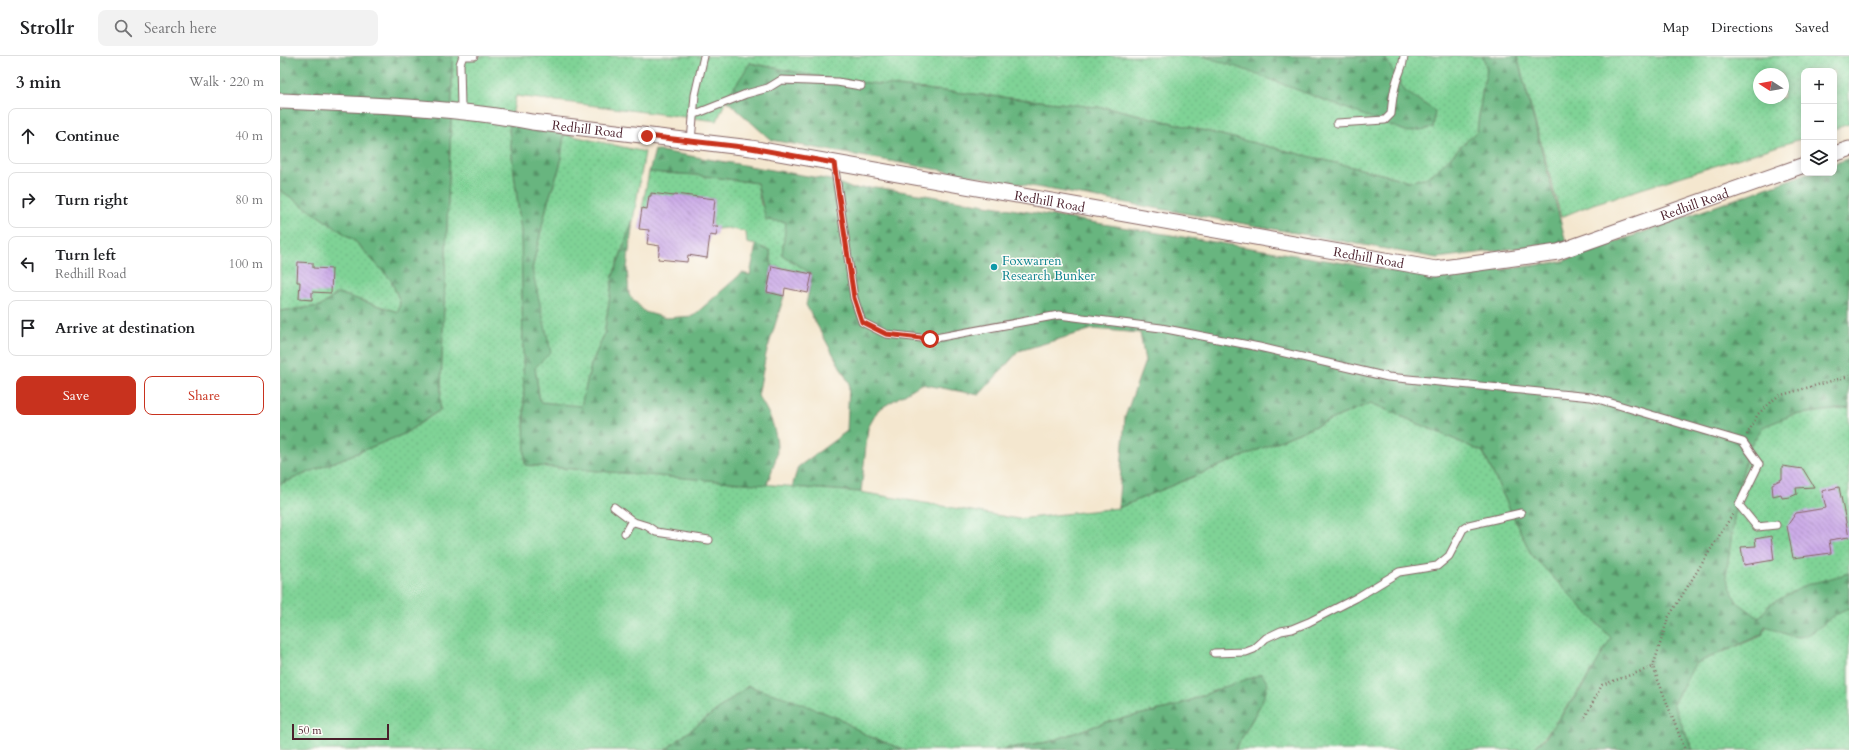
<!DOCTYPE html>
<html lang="en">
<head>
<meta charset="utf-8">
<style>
  body { margin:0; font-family:Cardo,serif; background:#f2f2f2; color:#202124 }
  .controls { position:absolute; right:12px; top:12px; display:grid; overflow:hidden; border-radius:8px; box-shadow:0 2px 10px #0003 }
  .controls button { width:36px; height:36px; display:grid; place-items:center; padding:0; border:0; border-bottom:1px solid #e0e0e0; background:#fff; color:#202124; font:20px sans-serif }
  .compass { position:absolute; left:1473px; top:12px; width:36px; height:36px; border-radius:50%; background:#fff; box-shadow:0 2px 10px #0003; rotate:281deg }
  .scale { position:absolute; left:12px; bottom:10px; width:97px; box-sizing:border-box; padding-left:4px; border:2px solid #4a1f2b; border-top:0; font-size:11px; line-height:14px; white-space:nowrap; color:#4a1f2b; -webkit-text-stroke:3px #fdfcf7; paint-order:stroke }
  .stop { position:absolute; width:12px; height:12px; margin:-9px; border:3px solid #c8321e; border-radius:50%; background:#fff }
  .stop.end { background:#c8321e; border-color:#fff; box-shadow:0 1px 4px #0008 }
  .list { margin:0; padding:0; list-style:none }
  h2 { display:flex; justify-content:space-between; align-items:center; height:52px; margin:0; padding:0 16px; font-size:17px }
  h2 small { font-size:13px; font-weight:400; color:#757577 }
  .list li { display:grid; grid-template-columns:26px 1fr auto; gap:12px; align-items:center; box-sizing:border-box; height:56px; margin:0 8px 8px; padding:0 8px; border:1px solid #e0e0e0; border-radius:8px }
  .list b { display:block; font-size:15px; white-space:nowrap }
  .list p { margin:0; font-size:13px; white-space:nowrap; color:#757577 }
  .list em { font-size:13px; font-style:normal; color:#757577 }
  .actions { display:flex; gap:8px; padding:12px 16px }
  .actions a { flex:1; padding:9px 0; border:1px solid #c8321e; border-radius:8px; text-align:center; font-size:14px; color:#c8321e }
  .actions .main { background:#c8321e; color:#fff }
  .icon { flex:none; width:22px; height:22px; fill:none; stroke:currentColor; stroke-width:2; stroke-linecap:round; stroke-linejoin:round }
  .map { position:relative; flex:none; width:1569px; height:694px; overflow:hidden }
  header { display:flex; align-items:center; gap:24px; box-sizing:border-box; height:56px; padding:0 20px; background:#fff; border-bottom:1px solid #e0e0e0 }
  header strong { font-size:19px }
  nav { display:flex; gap:22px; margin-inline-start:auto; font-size:14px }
  .search { width:280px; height:36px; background:#f2f2f2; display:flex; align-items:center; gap:10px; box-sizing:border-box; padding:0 14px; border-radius:8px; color:#757577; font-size:15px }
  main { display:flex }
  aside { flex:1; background:#fff }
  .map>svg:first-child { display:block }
  .green { fill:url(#green-dots); stroke:#647960; fill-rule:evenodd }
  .forest { fill:url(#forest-firs); stroke:#586a55 }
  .building { fill:url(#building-back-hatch) }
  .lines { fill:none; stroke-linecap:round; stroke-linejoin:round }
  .service-casing { stroke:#866564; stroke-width:9 }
  .minor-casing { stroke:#866564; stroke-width:17 }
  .path { stroke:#866564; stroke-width:2.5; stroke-dasharray:1 3; stroke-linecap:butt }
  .service { stroke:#fff; stroke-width:7 }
  .minor { stroke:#fff; stroke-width:15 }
  .route { stroke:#c8321e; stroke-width:5 }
  .culture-dot { fill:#0f9aa8; stroke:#fdfcf7; stroke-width:1.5 }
  .labels { text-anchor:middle; stroke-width:3; stroke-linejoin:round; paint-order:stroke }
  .street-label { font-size:13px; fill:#4a1f2b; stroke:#fdfcf7 }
  .culture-label { font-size:13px; fill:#0d838f; stroke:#fdfcf7; text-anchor:start }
</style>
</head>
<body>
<header>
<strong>Strollr</strong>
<div class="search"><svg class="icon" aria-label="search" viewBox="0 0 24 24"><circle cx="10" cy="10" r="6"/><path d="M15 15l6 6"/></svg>Search here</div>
<nav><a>Map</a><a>Directions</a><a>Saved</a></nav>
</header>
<main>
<aside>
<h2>3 min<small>Walk · 220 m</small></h2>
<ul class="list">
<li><svg class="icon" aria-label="ahead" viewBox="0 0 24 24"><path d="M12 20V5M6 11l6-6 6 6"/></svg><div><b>Continue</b></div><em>40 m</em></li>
<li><svg class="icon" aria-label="right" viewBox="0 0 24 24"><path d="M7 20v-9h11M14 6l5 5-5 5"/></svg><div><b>Turn right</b></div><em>80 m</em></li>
<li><svg class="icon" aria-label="left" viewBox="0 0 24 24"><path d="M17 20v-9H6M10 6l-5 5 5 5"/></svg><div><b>Turn left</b><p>Redhill Road</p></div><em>100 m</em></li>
<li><svg class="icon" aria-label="arrive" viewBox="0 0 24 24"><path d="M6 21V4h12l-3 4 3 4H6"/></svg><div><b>Arrive at destination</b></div></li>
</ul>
<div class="actions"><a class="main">Save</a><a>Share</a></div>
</aside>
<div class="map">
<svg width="1569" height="694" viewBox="0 0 1569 694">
  <defs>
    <pattern id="green-dots" width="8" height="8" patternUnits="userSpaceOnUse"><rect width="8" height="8" fill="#7fd396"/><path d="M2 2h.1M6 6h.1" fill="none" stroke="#6fb581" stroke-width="1.8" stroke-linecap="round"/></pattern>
    <pattern id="forest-firs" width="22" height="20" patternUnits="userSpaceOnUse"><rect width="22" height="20" fill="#67b57f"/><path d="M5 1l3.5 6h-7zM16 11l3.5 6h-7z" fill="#579368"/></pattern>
    <pattern id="building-back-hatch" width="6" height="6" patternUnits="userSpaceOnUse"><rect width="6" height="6" fill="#ccace8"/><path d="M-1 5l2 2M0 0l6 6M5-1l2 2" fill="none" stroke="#a88bbc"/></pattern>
  </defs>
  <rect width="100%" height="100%" fill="#fdfcf7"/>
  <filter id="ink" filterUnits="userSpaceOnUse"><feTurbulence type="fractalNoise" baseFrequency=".025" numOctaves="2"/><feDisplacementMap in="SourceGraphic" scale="8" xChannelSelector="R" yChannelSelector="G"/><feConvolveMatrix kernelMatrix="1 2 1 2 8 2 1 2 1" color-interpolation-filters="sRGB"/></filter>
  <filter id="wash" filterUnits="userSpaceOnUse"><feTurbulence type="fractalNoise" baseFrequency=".012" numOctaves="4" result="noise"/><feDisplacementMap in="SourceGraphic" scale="16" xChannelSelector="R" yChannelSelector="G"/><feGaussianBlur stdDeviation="0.9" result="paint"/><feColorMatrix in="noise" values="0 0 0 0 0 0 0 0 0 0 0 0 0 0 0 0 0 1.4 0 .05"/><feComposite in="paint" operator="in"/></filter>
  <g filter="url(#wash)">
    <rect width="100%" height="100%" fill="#f4e7cf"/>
    <path class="green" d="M172,0H1203L1207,14L1203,30L1197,75L1155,116L1144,123L1130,125L835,53L550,23L471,7L446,44L437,65L236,40L229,74L241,175L245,409L580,436L739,463L838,452L1091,347L1203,396L1251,498L1331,582C1319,607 1303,629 1286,652C1275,667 1266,681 1252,694H955L982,646L944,631L893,651L827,666L768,686L716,694H625L588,680L558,662L468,630L385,694H0V428L124,378L160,354L172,40Z
      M1237,0H1569V68L1554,73V15H1524V82L1313,148L1281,161ZM1479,18H1503V42H1479Z
      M284,78L365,96L353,164L333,220L324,279L311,309L301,351L260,346L255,312L252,213L268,145L280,110Z
      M369,116L417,119L477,127L481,149L506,166L532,218L492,210L490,195L476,189L467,187L466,176L447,172L437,173L438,171L432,170L433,163H431L435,143L395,138L394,143L379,141V138L372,137L371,140H369V153L362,152Z
      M0,134L75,185L111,224L120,246L118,256L58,237L41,250L0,255Z
      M1569,352V694H1413L1393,648L1414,608L1481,580L1486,571L1479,562L1458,548L1445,524L1457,441L1468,393L1483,370L1512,359Z"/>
    <path class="forest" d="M0,0H172V40L160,354L124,378L0,428V255L41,250L58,237L118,256L120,246L111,224L75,185L0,134Z
      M923,0H1104L1125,35L1155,55L1153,72L1128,76L965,14Z
      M1203,0H1237L1286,186L1157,202L491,84L446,44L470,7L550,23L835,53L1130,125L1144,123L1155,116L1197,75L1203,30L1207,14Z
      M230,68L284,78L280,110L268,145L252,213L271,296L255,312L260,346L301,350L311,309L324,279L333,220L353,164L347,212L349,239L365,256L386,262L413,260L462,217L470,219L476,189L490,195L492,210L487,236L504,240L486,298L478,340C489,355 497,374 497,393C497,404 490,418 487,429L245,409L241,175L229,74Z
      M375,94L551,124L573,133L595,131L1156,222L1280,206L1528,117H1554V108L1569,102V352L1512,359L1483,371L1468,393L1457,441L1446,520L1456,545L1479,562L1490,548L1526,529L1569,517V552C1564,554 1559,556 1555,559C1545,566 1534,578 1521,581C1512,582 1494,573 1485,570L1483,578L1415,608L1393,648L1413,694H1252L1265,682L1305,627L1331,582L1251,498L1203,396L1091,347L838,452L845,361L865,305L860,277L813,273L739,295L699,339L641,328L598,354L588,372L581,436L512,431L518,411L567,375L569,327L526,249L532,218L502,199L506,166L486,164L477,127L417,119L369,116Z
      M982,618L988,628L982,646L955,694H716L768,686L827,666L893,651L944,631Z
      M468,630L507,642L558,662L588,680L625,694H385Z"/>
    <g id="blocks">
      <path class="building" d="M371,137L394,140L395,138L435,143L432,170H438L436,180L430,179L427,202L408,199L407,206L378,203L380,190L367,188L369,174L359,173L362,152L367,153L369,140H371Z
        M18,206L33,207V212L52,213L51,237L32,236V244L19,243L20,226H17Z
        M492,210L532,218L528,237L505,232L504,240L487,236Z
        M1502,410L1523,413L1534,431L1516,432L1517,438L1510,441L1502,442L1501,438L1493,440L1492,428L1502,423Z
        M1559,431L1569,481L1549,484L1551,497L1513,502L1507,470L1516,457L1546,452L1542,435Z
        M1491,480L1494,504L1464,509L1461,491L1476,490L1475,483Z"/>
    </g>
  </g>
  <g filter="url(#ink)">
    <use href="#blocks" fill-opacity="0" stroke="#866564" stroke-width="1"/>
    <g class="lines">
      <g class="service-casing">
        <path id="service" d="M184,0H194
          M181,51L180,8L183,0
          M413,59L466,38L488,32L501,24L557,26L581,30
          M1057,67L1105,64L1111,58C1112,47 1113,37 1116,27C1119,15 1123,13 1124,0
          M411,85L415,39L424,0
          M554,107L574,242L582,266L606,278L650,283L779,259L881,272L979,291L1108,321L1311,341L1463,386L1479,408L1459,449L1477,471L1496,469
          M334,451L354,466L367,470L376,476L429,484
          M345,477L350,468L354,466
          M934,597L966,596L974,593L986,582L1001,575L1012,573L1029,566L1076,542L1119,516L1157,510L1169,500L1183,473L1189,469L1241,457"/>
      </g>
      <g class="minor-casing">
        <g id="minor">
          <path id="s1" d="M0,45C84,49 169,50 252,66L471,92L1156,213L1278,196L1524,109"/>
          <path d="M1554,98L1569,93"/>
        </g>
      </g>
      <path class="path" d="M1467,379L1478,358L1498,340L1569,320
        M1373,611L1388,562L1454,456
        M1305,661L1322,629L1373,611L1405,694"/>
      <use href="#service" class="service"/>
      <use href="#minor" class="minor"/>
    </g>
  </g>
  <g class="lines" filter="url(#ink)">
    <path class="route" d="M367,80L471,92L554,107L574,242L582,266L606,278L650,283"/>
  </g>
  <circle class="culture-dot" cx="714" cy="211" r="4"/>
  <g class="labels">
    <g class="street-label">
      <text dy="5" stroke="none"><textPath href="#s1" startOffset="309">Redhill Road</textPath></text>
      <text dy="5" stroke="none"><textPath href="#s1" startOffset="777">Redhill Road</textPath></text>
      <text dy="5" stroke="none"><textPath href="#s1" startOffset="1437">Redhill Road</textPath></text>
      <text dy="5" stroke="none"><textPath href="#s1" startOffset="1101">Redhill Road</textPath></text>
    </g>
    <g class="culture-label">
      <text x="722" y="209">Foxwarren<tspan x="722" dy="15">Research Bunker</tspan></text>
    </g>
  </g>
</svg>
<div class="controls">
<button>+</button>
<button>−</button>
<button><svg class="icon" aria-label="layers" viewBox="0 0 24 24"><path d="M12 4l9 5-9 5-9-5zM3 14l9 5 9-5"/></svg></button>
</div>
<svg class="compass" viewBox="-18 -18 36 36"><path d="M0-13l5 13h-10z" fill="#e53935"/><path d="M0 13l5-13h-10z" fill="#757577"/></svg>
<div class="scale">50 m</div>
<div class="stop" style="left:650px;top:283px"></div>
<div class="stop end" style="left:367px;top:80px"></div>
</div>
</main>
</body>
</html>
